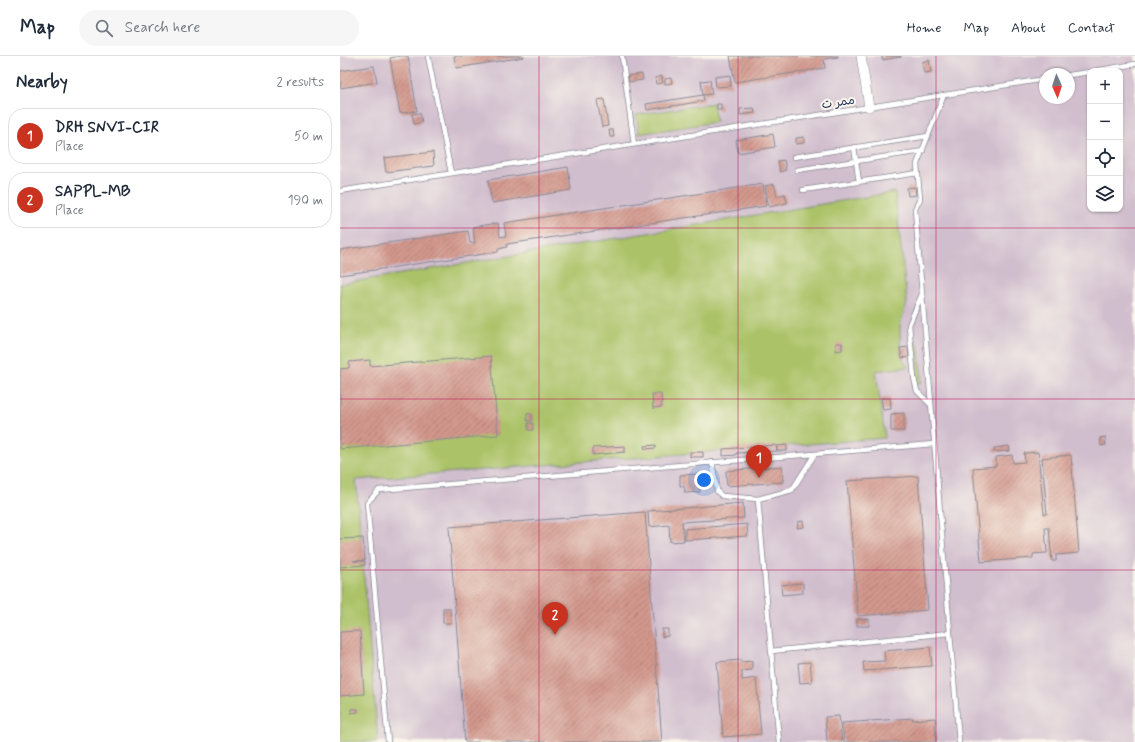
<!DOCTYPE html>
<html lang="en">
<head>
<meta charset="utf-8">
<style>
  body { margin:0; font-family:Mynerve,"Playpen Sans Arabic",sans-serif; background:#f6f6f7; color:#1f2937 }
  .controls { position:absolute; right:12px; top:12px; display:grid; overflow:hidden; border-radius:8px; box-shadow:0 1px 3px #0004 }
  .controls button { width:36px; height:36px; display:grid; place-items:center; padding:0; border:0; border-bottom:1px solid #e0e1e3; background:#fff; color:#1f2937; font:20px sans-serif }
  .compass { position:absolute; left:699px; top:12px; width:36px; height:36px; border-radius:50%; background:#fff; box-shadow:0 1px 3px #0004; rotate:177deg }
  .you { position:absolute; left:364px; top:424px; width:14px; height:14px; margin:-10px; border:3px solid #fff; border-radius:50%; background:#1a73e8; box-shadow:0 0 0 6px #1a73e833 }
  .badge { display:grid; place-items:center; width:26px; height:26px; border-radius:50%; background:#c8321e; color:#fff; font-size:13px; font-weight:700 }
  .pin { position:absolute; translate:-50% -33px; filter:drop-shadow(0 1px 2px #0008) }
  .pin::after { content:''; position:absolute; top:21px; width:14px; height:12px; background:inherit; clip-path:polygon(0 0,100% 0,50% 100%) }
  .list { margin:0; padding:0; list-style:none }
  h2 { display:flex; justify-content:space-between; align-items:center; height:52px; margin:0; padding:0 16px; font-size:17px }
  h2 small { font-size:13px; font-weight:400; color:#747a83 }
  .list li { display:grid; grid-template-columns:26px 1fr auto; gap:12px; align-items:center; box-sizing:border-box; height:56px; margin:0 8px 8px; padding:0 8px; border:1px solid #e0e1e3; border-radius:16px }
  .list b { display:block; font-size:15px; white-space:nowrap }
  .list p { margin:0; font-size:13px; white-space:nowrap; color:#747a83 }
  .list em { font-size:13px; font-style:normal; color:#747a83 }
  .icon { flex:none; width:22px; height:22px; fill:none; stroke:currentColor; stroke-width:2; stroke-linecap:round; stroke-linejoin:round }
  .map { position:relative; flex:none; width:795px; height:686px; overflow:hidden }
  header { display:flex; align-items:center; gap:24px; box-sizing:border-box; height:56px; padding:0 20px; background:#fff; border-bottom:1px solid #e0e1e3 }
  header strong { font-size:19px }
  nav { display:flex; gap:22px; margin-inline-start:auto; font-size:14px }
  .search { width:280px; height:36px; background:#f6f6f7; display:flex; align-items:center; gap:10px; box-sizing:border-box; padding:0 14px; border-radius:22px; color:#747a83; font-size:15px }
  main { display:flex }
  aside { flex:1; background:#fff }
  .map>svg:first-child { display:block }
  .industrial { fill:#d0bdcd; fill-rule:evenodd }
  .green { fill:#abc267; stroke:#637862 }
  .building { fill:url(#building-hatch) }
  .lines { fill:none; stroke-linecap:round; stroke-linejoin:round }
  .service-casing { stroke:#888893; stroke-width:6 }
  .minor-casing { stroke:#888893; stroke-width:10 }
  .service { stroke:#fff; stroke-width:4.5 }
  .minor { stroke:#fff; stroke-width:9 }
  .grid { fill:none; stroke:#c2185b; stroke-width:1; stroke-opacity:0.55 }
  .labels { text-anchor:middle; stroke-width:4; stroke-linejoin:round; paint-order:stroke }
  .street-label { font-size:12px; fill:#1b2f5e; stroke:#fbf7ec }
</style>
</head>
<body>
<header>
<strong>Map</strong>
<div class="search"><svg class="icon" aria-label="search" viewBox="0 0 24 24"><circle cx="10" cy="10" r="6"/><path d="M15 15l6 6"/></svg>Search here</div>
<nav><a>Home</a><a>Map</a><a>About</a><a>Contact</a></nav>
</header>
<main>
<aside>
<h2>Nearby<small>2 results</small></h2>
<ul class="list">
<li><span class="badge">1</span><div><b>DRH SNVI-CIR</b><p>Place</p></div><em>50 m</em></li>
<li><span class="badge">2</span><div><b>SAPPL-MB</b><p>Place</p></div><em>190 m</em></li>
</ul>
</aside>
<div class="map">
<svg width="795" height="686" viewBox="0 0 795 686">
  <defs>
    <pattern id="building-hatch" width="6" height="6" patternUnits="userSpaceOnUse"><rect width="6" height="6" fill="#d3988d"/><path d="M-1 1l2-2M0 6l6-6M5 7l2-2" fill="none" stroke="#aa7c76"/></pattern>
  </defs>
  <rect width="100%" height="100%" fill="#fbf7ec"/>
  <filter id="ink" filterUnits="userSpaceOnUse"><feTurbulence type="fractalNoise" baseFrequency=".025" numOctaves="2"/><feDisplacementMap in="SourceGraphic" scale="8" xChannelSelector="R" yChannelSelector="G"/><feConvolveMatrix kernelMatrix="1 2 1 2 8 2 1 2 1" color-interpolation-filters="sRGB"/></filter>
  <filter id="wash" filterUnits="userSpaceOnUse"><feTurbulence type="fractalNoise" baseFrequency=".012" numOctaves="4" result="noise"/><feDisplacementMap in="SourceGraphic" scale="16" xChannelSelector="R" yChannelSelector="G"/><feGaussianBlur stdDeviation="0.9" result="paint"/><feColorMatrix in="noise" values="0 0 0 0 0 0 0 0 0 0 0 0 0 0 0 0 0 1.4 0 .05"/><feComposite in="paint" operator="in"/></filter>
  <g filter="url(#wash)">
    <rect width="100%" height="100%" fill="#f6e1c8"/>
    <path class="industrial" d="M0,0H795V686H0ZM750,15H780V153H750ZM705,18H729V42H705Z"/>
    <path class="green" d="M373,47L376,66L299,78L296,59Z
      M555,136L567,247L560,269V292L562,302L568,311L536,315L545,382L16,424L38,686H0V228Z
      M574,288H578L582,326L580,329L577,326Z"/>
    <g id="blocks">
      <path class="building" d="M61,0H68L77,55L60,57L50,2Z
        M114,0H184V1L116,12Z
        M390,0H498V1L484,3L485,12L395,26Z
        M542,0H561V1L542,4Z
        M589,4L591,16L584,17L582,6Z
        M34,10L37,26L0,32V15Z
        M302,18L303,24L289,26L288,20Z
        M390,19L391,30L376,31L375,21Z
        M322,20L323,27L316,28L315,22Z
        M331,22L332,27L325,28V23Z
        M370,24L372,38L363,39L361,25Z
        M363,39L364,45L307,54L306,48Z
        M264,43L268,70L262,71L257,44Z
        M377,48H381V54H377Z
        M414,52L415,57L400,59V53Z
        M80,57L82,66L74,68L72,58Z
        M269,74H273L274,81H270Z
        M433,78L435,91L398,97L396,84Z
        M464,81V87L456,88V82Z
        M93,96L94,110L46,116L44,102Z
        M444,104L446,114L440,116L438,105Z
        M228,111L231,134L152,147L148,124Z
        M423,128L426,150L167,188V191L158,193V196L0,219V194L128,175L130,187H135L133,171L158,167L160,181L166,180L164,167Z
        M434,128L437,140L445,138L447,147L429,151L425,130Z
        M575,131L576,139L568,140L567,132Z
        M496,287H502V294L496,295Z
        M568,291L569,301L562,302L560,292Z
        M151,300L158,379L0,393V313L9,312V306L30,304V310Z
        M312,338H321L322,351L313,352Z
        M541,342H550L551,353L543,354Z
        M564,357V375H551V358Z
        M187,358H192V365H187Z
        M188,367H193V374H188Z
        M765,381L766,389L761,390L760,382Z
        M316,389V392L305,393L304,390Z
        M436,389L437,395L396,397V399L383,400V393Z
        M447,389V395H437V390Z
        M285,390V396L253,399V392Z
        M669,390L670,395L654,396V392Z
        M350,396H363V401H350Z
        M698,396L704,458H707L702,402L731,399L739,497L716,499V505H712L709,472H705L707,497L693,498V502L641,506L633,412L656,410V401L672,399L673,407L685,406L684,397Z
        M442,410L443,426L387,430L386,415Z
        M358,418L360,436L345,437L344,430H340V419Z
        M578,420L588,554L518,560L507,425Z
        M403,447L404,462L342,466L344,485L330,486L329,469L309,471L308,455Z
        M305,456L322,686H125L109,471Z
        M463,465L464,471L457,472L458,466Z
        M407,468L408,480L345,484V473Z
        M23,482L25,504L13,505H25V509L0,511V483Z
        M463,527V537L442,539L441,529Z
        M103,552H110L111,567H103Z
        M517,563H529V570H517Z
        M322,573H328V580L322,581Z
        M20,575L24,638L0,640V576Z
        M590,591L592,610L524,615L523,606L545,605L544,595Z
        M401,604V606L412,605V614L402,615V624L416,622L421,678L383,681L377,606Z
        M470,606L472,626L460,627L458,607Z
        M11,653H18V656L11,657Z
        M499,660L502,686H487L485,661Z
        M573,662V664L595,662L596,686H504L502,667Z"/>
    </g>
  </g>
  <g filter="url(#ink)">
    <use href="#blocks" fill-opacity="0" stroke="#888893" stroke-width="1"/>
    <g class="lines">
      <g class="service-casing">
        <path id="service" d="M88,0L111,117
          M282,0L294,88
          M754,15L795,8
          M729,19L750,16
          M604,39L577,108L580,143L575,153L619,686
          M514,91L519,126
          M454,101L588,80
          M457,114L583,95
          M463,134L578,117
          M0,135L705,23
          M581,240L569,269L574,322L577,335L591,349
          M372,406L377,435L382,440L418,443
          M431,595L610,577
          M48,686L27,447L39,434L594,388
          M439,686L418,443L452,434L475,398"/>
      </g>
      <g class="minor-casing">
        <path id="minor" d="M521,0L529,51"/>
      </g>
      <use href="#service" class="service"/>
      <use href="#minor" class="minor"/>
    </g>
  </g>
  <path class="grid" d="M199,0V686M398,0V686M596,0V686M0,172H795M0,343H795M0,514H795"/>
  <g class="labels">
    <g class="street-label">
      <text transform="translate(498 46) rotate(-9)" y="4">ممر ت</text>
    </g>
  </g>
</svg>
<div class="controls">
<button>+</button>
<button>−</button>
<button><svg class="icon" aria-label="locate" viewBox="0 0 24 24"><circle cx="12" cy="12" r="6"/><path d="M12 2v4M12 18v4M2 12h4M18 12h4"/></svg></button>
<button><svg class="icon" aria-label="layers" viewBox="0 0 24 24"><path d="M12 4l9 5-9 5-9-5zM3 14l9 5 9-5"/></svg></button>
</div>
<svg class="compass" viewBox="-18 -18 36 36"><path d="M0-13l5 13h-10z" fill="#e53935"/><path d="M0 13l5-13h-10z" fill="#747a83"/></svg>
<div class="you"></div>
<div class="pin badge" style="left:419px;top:422px">1</div>
<div class="pin badge" style="left:215px;top:579px">2</div>
</div>
</main>
</body>
</html>
